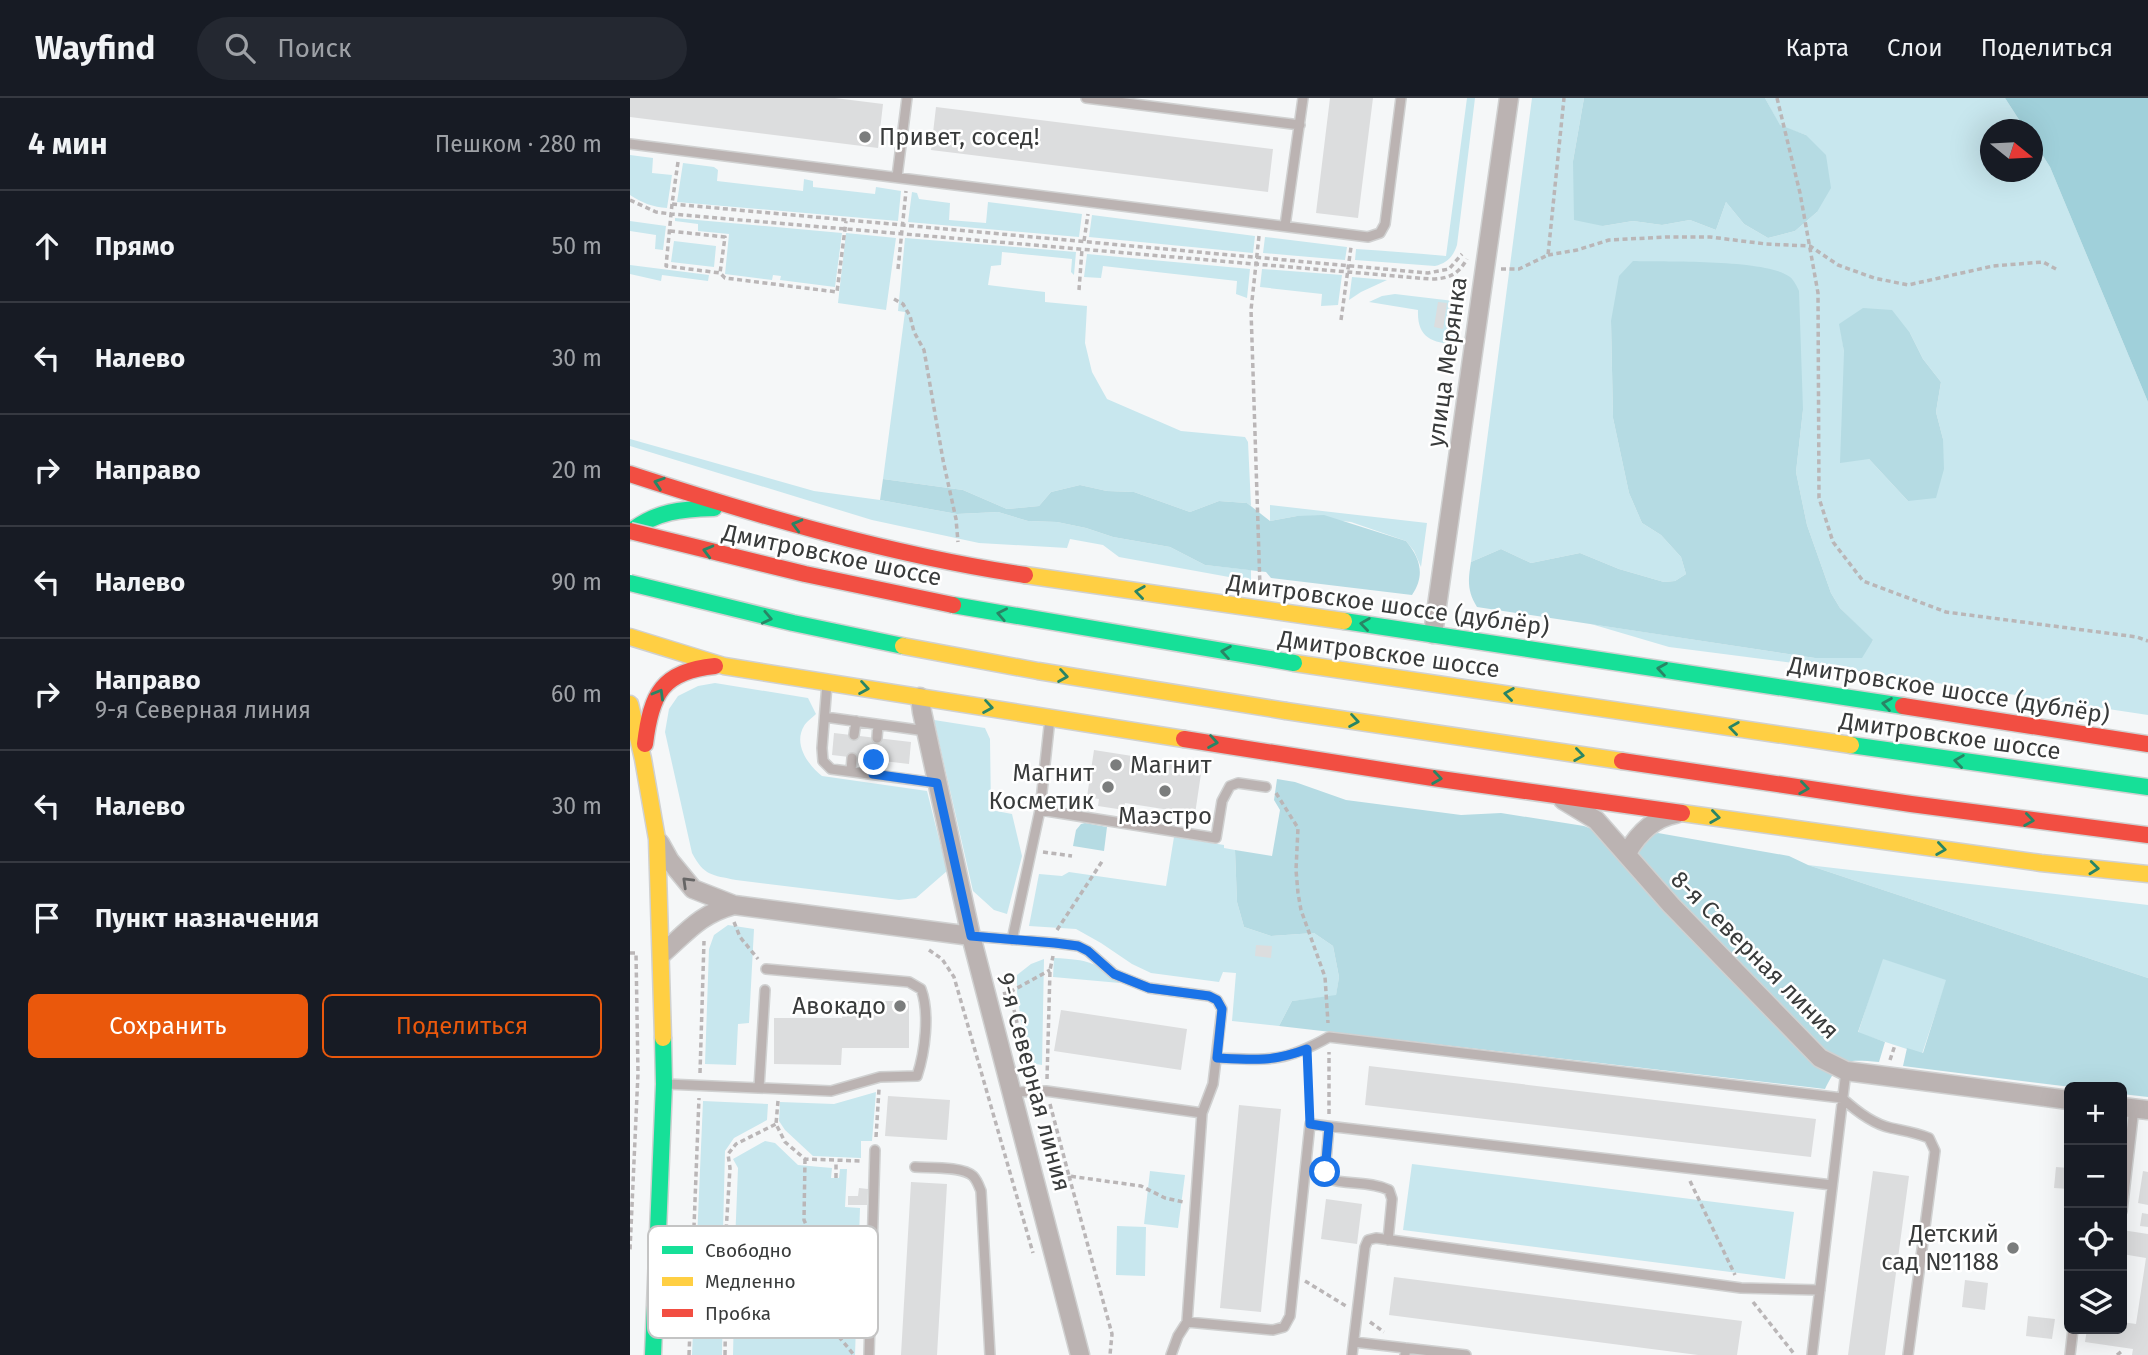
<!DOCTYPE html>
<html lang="ru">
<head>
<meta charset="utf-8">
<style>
  body { margin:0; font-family:"Fira Sans",sans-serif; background:#242831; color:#f1f3f6 }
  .controls { position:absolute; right:21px; bottom:21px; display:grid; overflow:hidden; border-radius:10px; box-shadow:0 7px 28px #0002 }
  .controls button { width:63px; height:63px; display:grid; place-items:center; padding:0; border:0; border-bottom:2px solid #363941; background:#171b24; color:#f1f3f6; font:35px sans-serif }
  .compass { position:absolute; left:1350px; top:21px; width:63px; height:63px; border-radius:50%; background:#171b24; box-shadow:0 7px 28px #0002; rotate:108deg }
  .stop { position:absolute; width:21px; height:21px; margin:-16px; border:5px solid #1a73e8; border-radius:50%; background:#fff }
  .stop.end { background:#1a73e8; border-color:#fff; box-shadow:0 2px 7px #0008 }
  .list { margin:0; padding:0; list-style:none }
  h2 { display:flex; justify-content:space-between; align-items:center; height:91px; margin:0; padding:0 28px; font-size:30px }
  h2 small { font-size:23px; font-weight:400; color:#9ea1a6 }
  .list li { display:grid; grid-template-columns:46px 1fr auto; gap:21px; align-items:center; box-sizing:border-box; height:112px; padding:0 28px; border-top:2px solid #363941 }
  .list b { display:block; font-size:26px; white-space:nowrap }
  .list p { margin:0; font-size:23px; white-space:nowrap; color:#9ea1a6 }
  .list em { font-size:23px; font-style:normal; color:#9ea1a6 }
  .actions { display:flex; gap:14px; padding:21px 28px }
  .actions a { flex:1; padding:16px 0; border:2px solid #ea580c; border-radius:10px; text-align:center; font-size:24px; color:#ea580c }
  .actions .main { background:#ea580c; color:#fff }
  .icon { flex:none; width:38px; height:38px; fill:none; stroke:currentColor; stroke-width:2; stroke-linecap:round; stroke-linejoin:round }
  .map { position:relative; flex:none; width:1518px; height:1257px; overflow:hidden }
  header { display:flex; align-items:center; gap:42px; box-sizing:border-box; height:98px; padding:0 35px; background:#171b24; border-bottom:2px solid #363941 }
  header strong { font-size:33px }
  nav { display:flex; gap:38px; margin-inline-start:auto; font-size:24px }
  .search { width:490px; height:63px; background:#242831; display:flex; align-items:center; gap:18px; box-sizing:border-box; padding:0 24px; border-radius:38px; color:#9ea1a6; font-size:26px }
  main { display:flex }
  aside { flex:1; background:#171b24 }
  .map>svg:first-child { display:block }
  .green { fill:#c8e7ee; fill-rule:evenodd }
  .forest { fill:#b5dbe3 }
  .water { fill:#a0d0da }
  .building { fill:#dcddde }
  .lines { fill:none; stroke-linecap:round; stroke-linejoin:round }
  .lane-casing { stroke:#d0d1d1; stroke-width:12 }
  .street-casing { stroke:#d0d1d1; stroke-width:21 }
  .fast-casing { stroke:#d0d1d1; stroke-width:19 }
  .slow-casing { stroke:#d0d1d1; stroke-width:19 }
  .jam-casing { stroke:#d0d1d1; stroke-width:19 }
  .path { stroke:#bab6b7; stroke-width:3.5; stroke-dasharray:5 3.5; stroke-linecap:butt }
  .lane { stroke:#bbb3b2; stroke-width:9 }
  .street { stroke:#bbb3b2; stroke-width:18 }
  .fast { stroke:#16e098; stroke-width:16 }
  .slow { stroke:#ffcf43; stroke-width:16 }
  .jam { stroke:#f24e42; stroke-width:16 }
  .fast-bridge-casing { stroke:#d0d1d1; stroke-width:19; stroke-linecap:butt }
  .slow-bridge-casing { stroke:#d0d1d1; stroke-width:19; stroke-linecap:butt }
  .jam-bridge-casing { stroke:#d0d1d1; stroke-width:19; stroke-linecap:butt }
  .fast-bridge { stroke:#16e098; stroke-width:16 }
  .slow-bridge { stroke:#ffcf43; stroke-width:16 }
  .jam-bridge { stroke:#f24e42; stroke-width:16 }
  .oneway { stroke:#298565 }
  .oneway2 { stroke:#666565 }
  .route { stroke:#1a73e8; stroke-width:9 }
  .poi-dot { fill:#7b7d7d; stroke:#fff; stroke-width:2.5 }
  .labels { text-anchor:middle; stroke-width:5; stroke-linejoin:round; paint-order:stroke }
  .poi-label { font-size:24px; fill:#393b3b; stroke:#fff; text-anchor:end }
  .street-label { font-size:24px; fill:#393b3b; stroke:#fff }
  .key { fill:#fff; stroke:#c4c4c4; stroke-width:2 }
  .key-label { font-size:19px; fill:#393b3b }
</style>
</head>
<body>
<header>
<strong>Wayfind</strong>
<div class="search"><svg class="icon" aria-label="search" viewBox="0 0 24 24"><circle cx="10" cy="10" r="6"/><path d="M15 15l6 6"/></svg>Поиск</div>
<nav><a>Карта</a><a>Слои</a><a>Поделиться</a></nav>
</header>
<main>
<aside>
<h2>4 мин<small>Пешком · 280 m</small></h2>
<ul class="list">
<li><svg class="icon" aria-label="ahead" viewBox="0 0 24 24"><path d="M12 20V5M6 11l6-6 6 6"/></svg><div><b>Прямо</b></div><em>50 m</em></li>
<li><svg class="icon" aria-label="left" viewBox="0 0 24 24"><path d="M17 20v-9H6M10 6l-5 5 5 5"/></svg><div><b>Налево</b></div><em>30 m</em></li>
<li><svg class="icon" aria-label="right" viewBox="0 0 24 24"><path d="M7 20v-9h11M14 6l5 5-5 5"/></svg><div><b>Направо</b></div><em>20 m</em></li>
<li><svg class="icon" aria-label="left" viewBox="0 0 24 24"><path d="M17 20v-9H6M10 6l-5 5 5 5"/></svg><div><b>Налево</b></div><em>90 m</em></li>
<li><svg class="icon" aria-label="right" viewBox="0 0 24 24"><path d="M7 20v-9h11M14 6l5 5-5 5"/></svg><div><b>Направо</b><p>9-я Северная линия</p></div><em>60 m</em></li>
<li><svg class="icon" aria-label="left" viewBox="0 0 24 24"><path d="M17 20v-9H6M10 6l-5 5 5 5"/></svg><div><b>Налево</b></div><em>30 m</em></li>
<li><svg class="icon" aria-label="arrive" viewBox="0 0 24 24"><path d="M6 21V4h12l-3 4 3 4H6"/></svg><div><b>Пункт назначения</b></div></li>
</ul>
<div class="actions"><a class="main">Сохранить</a><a>Поделиться</a></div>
</aside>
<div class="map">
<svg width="1518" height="1257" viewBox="0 0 1518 1257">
  <rect width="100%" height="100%" fill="#f5f7f8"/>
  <path class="green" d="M837,0H845L827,147C823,159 817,165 805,168L725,162L726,151C757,153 786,155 816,158Z
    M902,0H954L943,63L973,128L1003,123L1032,127L1060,122L1086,132L1096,104L1114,126L1138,140L1165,133L1187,114L1176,37L1150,28L1135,0H1375L1395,31L1360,32V74H1402L1403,42L1420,69L1518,304V617L1241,575L1039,549L961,526L1185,560L1243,543L1210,510L1201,495L1177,427L1166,374L1173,312L981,223L983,320L999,395L1012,425L1031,437L1051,459L1056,476L1045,483L1034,484L989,471L950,455L901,465L871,451L841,464ZM1210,226L1280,235L1293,261L1311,284L1306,314L1313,341L1278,403L1239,361L1214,282V254Z
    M0,57L23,60L22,75L42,77L37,110C23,109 12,105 0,97Z
    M53,65L84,69L88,72L87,83L173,93L174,81L183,83V89L245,96L246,89L271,93L268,123L47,104Z
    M282,94L287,95L289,101L320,105L319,122L356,125L358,104L452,116L449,139L278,124Z
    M462,117L625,138L623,155L459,139Z
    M45,120L212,135L205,189L150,182L151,178L143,177L142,182L95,176L99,136L68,133V126L45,123Z
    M0,123L36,128L33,152L25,151L26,137L0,133Z
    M216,135L266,140L256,212L208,205Z
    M635,139L717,149L715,162L633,155Z
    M275,140L446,154L444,177L441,174L442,161L372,154L371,167L361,168L358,187L415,194V204L457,208L455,245L462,274L477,301L551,333L615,339L618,344L621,408L617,405L589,403L560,414L504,394L477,393L450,387L421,394L409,408L377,411L333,392L253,381L275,214L268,213Z
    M44,143L86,148L84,169L41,164Z
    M457,156L620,171L617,200L606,196L607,183L473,168L471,180L454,179Z
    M0,167L79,177L78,183L32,177L31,183L0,176Z
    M632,171L712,177L708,207L691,208L692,196L630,189Z
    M722,179L757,182L731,194L719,202Z
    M765,196L832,204L826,246C801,245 787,239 788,212L739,204L752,198Z
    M0,341L184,393L250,402L327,416L368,414L398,423L427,424L456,430L483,439L540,449L575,467L621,472V483L489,459L473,447L440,441L437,450L349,445L242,422L0,348Z
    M640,407L797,425L791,469L784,453L776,443L721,424L667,418L640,423Z
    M85,585L178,600L186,616C182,620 176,624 174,628C163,646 178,667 192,678L297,693L317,773L286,800L269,802L106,782C82,777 74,778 62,755L35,634L39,611L48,598L68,588Z
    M304,622L355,630L360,641L361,712L382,716L392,758L377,816L364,812L343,793Z
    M544,739L594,747V750L605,752L607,804L614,829L641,838L684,835L703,848L709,879L706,898L662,903L649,928L602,923L606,875L593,874L589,884L521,875L502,866L471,845L446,831L399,828L409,776L432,778L439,774L536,788Z
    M1178,767L1518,807V880Z
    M98,827L124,831L119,925L108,926L106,967L75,966L79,851L84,837Z
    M424,860C460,862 463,863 490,885L423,879Z
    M1252,860L1317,881L1292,956L1228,935Z
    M414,861L412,967L406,966L396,960L387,894V877L401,866Z
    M246,994L242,1043H231V1060L183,1058L155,1032L149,1023L150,1004L204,1006Z
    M73,1003L138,1006L137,1022L104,1040L95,1053L93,1133L87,1148L88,1172L93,1195L92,1257H62Z
    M135,1043L145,1045L168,1067L202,1070L201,1080H209L210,1071H217L215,1109L230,1110L225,1257H103L104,1213L101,1158L105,1145L108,1070L103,1061Z
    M782,1066L1164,1114L1155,1181L773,1132Z
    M520,1073L555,1077L548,1130L514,1126Z
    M487,1128L516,1129L515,1178L486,1177Z"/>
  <path class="forest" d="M954,0H1135L1150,27L1176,37L1196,57L1201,90L1187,114L1165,133L1138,140L1114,126L1096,104L1086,132L1060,122L1032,127L1003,123L973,128L944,122L943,63Z
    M1003,163C1036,164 1137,161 1160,179C1164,182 1167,189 1169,193L1173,312L1166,374L1177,427L1201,495L1210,510L1243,542L1232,560H1185L847,509C837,493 838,482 841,464L871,451L901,465L950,455L989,471L1034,484L1045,483L1056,476L1051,459L1031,437L1012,425L999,395L983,320L981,223L989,178Z
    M1233,210L1262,212L1280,235L1293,261L1311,284L1306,314L1313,341L1314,371L1306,400L1278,403L1239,361L1210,365L1214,254L1209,226Z
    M253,381L333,392L377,411L409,408L421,394L450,387L477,393L504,394L560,414L589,403L617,405L640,423L667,418L694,417L776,443C791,461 795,478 782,497L641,480L636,474L575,467L540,449L483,439L456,430L427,424L398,423L368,414L327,416L250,402Z
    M647,681L665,684L716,702L831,717L871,715L954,728L967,733L994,760L1017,739L1028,735L1159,758L1178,767L1518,880V999L1492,996V989H1441L1273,968L1277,950L1293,955L1316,882L1253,861L1228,934L1255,944L1249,964C1216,962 1211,959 1195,991L649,928L662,903L706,897L709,879L703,848L684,835L641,838L614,829L607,804L605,752L642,758L650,712L644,702Z
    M455,725L477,729L474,753L443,748L446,732L451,726Z"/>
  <path class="water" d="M1375,0H1518V304L1420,69L1403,42L1402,32L1395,31Z"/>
  <path class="building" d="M0,0H205L253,6L248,50L0,19Z
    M700,0H743L728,120L686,115Z
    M306,9L643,51L638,94L301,52Z
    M808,204L817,205L813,231L804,229Z
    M204,635L281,644L279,666L202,657Z
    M464,652L572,669L565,716L495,705L494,712L468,708L469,701L457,699Z
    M626,847L642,848L641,860L625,858Z
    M212,903H279V950H212L211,967L144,966V920H212Z
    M431,912L557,931L551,972L424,953Z
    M739,968L1186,1021L1181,1059L735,1007Z
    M258,998L320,1002L317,1042L255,1038Z
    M609,1007L651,1011L631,1214L590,1210Z
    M1426,1069L1439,1070V1091L1424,1090Z
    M1243,1073L1279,1078L1255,1257H1218Z
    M1513,1073L1518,1074V1107L1508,1105Z
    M281,1084L317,1086L307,1257H271Z
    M229,1090L238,1091L237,1107H218V1098H228Z
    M696,1101L732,1106L727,1146L691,1141Z
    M1512,1115L1518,1116V1129L1510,1128Z
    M1492,1132L1518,1136V1257H1502L1503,1251L1455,1244L1457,1231H1492V1224L1506,1226L1516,1160L1492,1156Z
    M764,1179L1112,1223L1107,1257H1068L759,1217Z
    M1335,1182L1358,1185L1355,1212L1332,1209Z
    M1398,1218L1425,1221L1422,1241L1396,1238Z"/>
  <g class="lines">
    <g class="lane-casing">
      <path id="lane" d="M456,0L670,27
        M0,46L738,139L750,135L755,126L771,0
        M267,79L277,0
        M655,128L673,0
        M197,586L192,650L193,663L201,671L307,685
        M195,619L296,633
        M224,637L226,623
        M247,640L248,627
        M221,673L222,660
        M242,676L244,662
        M410,712L586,740L592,703L600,688L608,685L636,689
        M341,838L425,845L448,848L458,853L484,876L519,890L579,898L587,902L592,911L583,986L572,1015L557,1224L548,1238L541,1257
        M382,842L410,712L420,620
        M587,960C638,962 653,965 699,939L1212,1000C1225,1012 1243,1026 1261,1030C1275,1033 1285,1034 1299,1040L1305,1053L1278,1257
        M36,986L201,993L250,979L287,978C295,954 300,915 291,891L279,884L136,871
        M129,990L135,892
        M383,994L416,993L572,1015
        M699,1029L695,1074L698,1081C718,1087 740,1083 759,1092L762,1101L758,1142
        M285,1069C299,1070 333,1068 343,1078C347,1082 349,1088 351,1093L360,1257
        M1492,1113L1504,1010
        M557,1224L643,1232L654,1229L660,1218L680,1026L1202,1087
        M724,1244L775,1250
        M239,1257L245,1052
        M722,1257L735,1149L738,1142L746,1140L1111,1190L1190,1192
        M775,1257V1250L836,1257
        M1182,1257L1216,973
        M1440,1257L1443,1231"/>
    </g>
    <g class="street-casing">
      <path id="street" d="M803,536L879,0
        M290,599L292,614L341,838L450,1257
        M933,702L966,722L1041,807L1190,960L1216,973L1439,1002
        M30,745L40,763L63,791L104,807L341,838
        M997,755C1008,736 1023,720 1046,716
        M32,856C57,834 70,816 104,807
        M1492,1009L1518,1012"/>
    </g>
    <g class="fast-casing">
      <path id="fast" d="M0,434C26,413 52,411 84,410
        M714,523L1273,608
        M1221,647L1518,689
        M23,1257L34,986L33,940"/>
    </g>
    <g class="slow-casing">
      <path id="slow" d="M395,477L714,523
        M0,539L94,568L554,641
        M664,565L1221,647
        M0,606L13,661L27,741L33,940
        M656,613L992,663
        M1052,715L1411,765L1518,776"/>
    </g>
    <g class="jam-casing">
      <path id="jam" d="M0,376C129,418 261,457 395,477
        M1273,608L1518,646
        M554,641L803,680L1052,715
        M15,646C21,596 32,573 85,568
        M992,663L1281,706L1518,737"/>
    </g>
    <path class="path" d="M1147,0L1170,95L1188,195L1189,400L1203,444L1233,483L1316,514L1507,539L1518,543
      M48,64L42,106L798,175L819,171L832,156
      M0,102L26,114L41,116L800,181C818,181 828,177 837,161
      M42,106L36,168L90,175L95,180L207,194L216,123
      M40,133L95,139L90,175
      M629,138L621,212L630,489
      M454,143L458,116
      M918,157L947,152L979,142L1037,139H1080L1136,146L1180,148L1208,167L1244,180L1278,187L1363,168L1413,164L1426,171
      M268,171L276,93
      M871,171H889L918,157L934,0
      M449,192L452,151
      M264,201L273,206L280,218L284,234L294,252L313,362L326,421L328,444
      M711,222L721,149
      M646,695L668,730L666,772L668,795L671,812L695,879L698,925
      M413,754L442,758
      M104,824L110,839L128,861
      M427,832L473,762
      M299,852L312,861L324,879L403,1155
      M0,855H6L8,975L0,1152
      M380,894L420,872
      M373,896L380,894L400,982
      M1260,962L1265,947
      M678,965L680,1013
      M70,975L74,843
      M417,981L420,872L423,858
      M148,1003L146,1026L155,1044L175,1061L231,1063
      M420,1006L439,1078L511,1088L535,1100L553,1104
      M699,1016V954
      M246,1039L249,991
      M175,1061L174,1122L197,1174L196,1223L224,1257
      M439,1078L482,1236L480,1257
      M206,1080V1063
      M1060,1083L1105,1177
      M197,1174L230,1175
      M675,1183L716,1208
      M1123,1204L1165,1257
      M96,1219L196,1223
      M740,1224L754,1234
      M59,1257L69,1000
      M95,1257L96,1186L90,1167L91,1149L96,1134L100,1070L98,1056L106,1046L146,1026
      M1487,1257L1492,1253"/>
    <use href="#lane" class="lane"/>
    <use href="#street" class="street"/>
    <use href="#fast" class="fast"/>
    <use href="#slow" class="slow"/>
    <use href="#jam" class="jam"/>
    <g class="fast-bridge-casing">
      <path id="fast-bridge" d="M0,485L163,525L273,548
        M323,507L664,565"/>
    </g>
    <g class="slow-bridge-casing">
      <path id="slow-bridge" d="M273,548L408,573L656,613"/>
    </g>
    <g class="jam-bridge-casing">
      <path id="jam-bridge" d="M0,433L175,476L323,507"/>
    </g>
    <use href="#fast-bridge" class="fast-bridge"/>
    <use href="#slow-bridge" class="slow-bridge"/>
    <use href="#jam-bridge" class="jam-bridge"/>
  </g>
  <defs><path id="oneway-chevron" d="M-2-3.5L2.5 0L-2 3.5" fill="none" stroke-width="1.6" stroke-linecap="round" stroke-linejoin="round" transform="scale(1.75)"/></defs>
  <g class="oneway">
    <use href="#oneway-chevron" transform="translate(29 385) rotate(-162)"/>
    <use href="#oneway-chevron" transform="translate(167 427) rotate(-165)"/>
    <use href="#oneway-chevron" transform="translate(78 453) rotate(-165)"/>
    <use href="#oneway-chevron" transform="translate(510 494) rotate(-172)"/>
    <use href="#oneway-chevron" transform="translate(372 516) rotate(-169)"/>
    <use href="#oneway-chevron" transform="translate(137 520) rotate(12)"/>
    <use href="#oneway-chevron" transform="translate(735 526) rotate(-172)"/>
    <use href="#oneway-chevron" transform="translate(596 554) rotate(-171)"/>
    <use href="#oneway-chevron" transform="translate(1032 571) rotate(-171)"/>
    <use href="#oneway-chevron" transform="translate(433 578) rotate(9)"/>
    <use href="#oneway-chevron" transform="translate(234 590) rotate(9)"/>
    <use href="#oneway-chevron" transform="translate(29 596) rotate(-60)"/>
    <use href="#oneway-chevron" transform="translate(879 596) rotate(-172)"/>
    <use href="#oneway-chevron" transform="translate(1257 606) rotate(-171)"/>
    <use href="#oneway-chevron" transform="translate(358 609) rotate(9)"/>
    <use href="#oneway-chevron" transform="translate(724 623) rotate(9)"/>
    <use href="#oneway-chevron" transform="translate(1104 630) rotate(-172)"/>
    <use href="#oneway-chevron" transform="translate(583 644) rotate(9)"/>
    <use href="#oneway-chevron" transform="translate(949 657) rotate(8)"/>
    <use href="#oneway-chevron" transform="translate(1329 663) rotate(-172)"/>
    <use href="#oneway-chevron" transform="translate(807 680) rotate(8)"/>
    <use href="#oneway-chevron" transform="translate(1174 690) rotate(8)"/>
    <use href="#oneway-chevron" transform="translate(1085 719) rotate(8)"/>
    <use href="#oneway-chevron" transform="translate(1399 722) rotate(8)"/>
    <use href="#oneway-chevron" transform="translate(1311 751) rotate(8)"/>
    <use href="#oneway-chevron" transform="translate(1464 770) rotate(6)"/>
  </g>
  <use class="oneway2" href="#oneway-chevron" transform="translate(57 784) rotate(-136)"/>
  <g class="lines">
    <path class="route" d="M244,662L243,676L307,685L341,838L425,845L448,848L458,853L484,876L519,890L579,898L587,902L592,911L587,960C622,962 643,964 677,951L680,1026L699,1029L695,1074"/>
  </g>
  <g class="poi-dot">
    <circle cx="235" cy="39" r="7"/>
    <circle cx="486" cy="667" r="7"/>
    <circle cx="478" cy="689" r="7"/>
    <circle cx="535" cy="693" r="7"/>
    <circle cx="270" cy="908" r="7"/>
    <circle cx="1383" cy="1150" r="7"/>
  </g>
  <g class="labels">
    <g class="poi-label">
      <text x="249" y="47" text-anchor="start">Привет, сосед!</text>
      <text x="500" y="675" text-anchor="start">Магнит</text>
      <text x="464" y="683">Магнит<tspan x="464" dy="28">Косметик</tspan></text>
      <text x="535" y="726" text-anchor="middle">Маэстро</text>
      <text x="256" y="916">Авокадо</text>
      <text x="1369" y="1144">Детский<tspan x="1369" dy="28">сад №1188</tspan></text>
    </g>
    <g class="street-label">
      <text transform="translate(817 264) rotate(-82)" y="8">улица Мерянка</text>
      <text transform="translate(202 457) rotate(12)" y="8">Дмитровское шоссе</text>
      <text transform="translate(758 507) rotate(8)" y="8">Дмитровское шоссе (дублёр)</text>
      <text transform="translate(759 556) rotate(8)" y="8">Дмитровское шоссе</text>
      <text transform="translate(1319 592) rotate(9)" y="8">Дмитровское шоссе (дублёр)</text>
      <text transform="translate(1320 638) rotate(8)" y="8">Дмитровское шоссе</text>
      <text transform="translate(1125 857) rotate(45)" y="8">8-я Северная линия</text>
      <text transform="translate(404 984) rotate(75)" y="8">9-я Северная линия</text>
    </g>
  </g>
  <rect x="18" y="1128" width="230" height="112" rx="10" class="key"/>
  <rect x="32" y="1148" width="31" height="8" fill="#16e098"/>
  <rect x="32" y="1179" width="31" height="9" fill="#ffcf43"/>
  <rect x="32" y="1211" width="31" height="8" fill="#f24e42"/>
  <g class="key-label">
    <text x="75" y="1159">Свободно</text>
    <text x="75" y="1190">Медленно</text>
    <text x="75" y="1222">Пробка</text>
  </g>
</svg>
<div class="controls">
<button>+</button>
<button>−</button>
<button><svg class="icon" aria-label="locate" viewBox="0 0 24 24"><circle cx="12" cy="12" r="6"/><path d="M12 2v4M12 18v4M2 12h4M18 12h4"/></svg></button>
<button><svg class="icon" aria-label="layers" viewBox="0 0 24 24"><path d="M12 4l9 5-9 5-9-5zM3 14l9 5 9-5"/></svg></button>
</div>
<svg class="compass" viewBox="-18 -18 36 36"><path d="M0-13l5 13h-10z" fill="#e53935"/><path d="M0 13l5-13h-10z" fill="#9ea1a6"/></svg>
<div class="stop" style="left:695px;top:1074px"></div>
<div class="stop end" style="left:244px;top:662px"></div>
</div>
</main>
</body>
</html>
